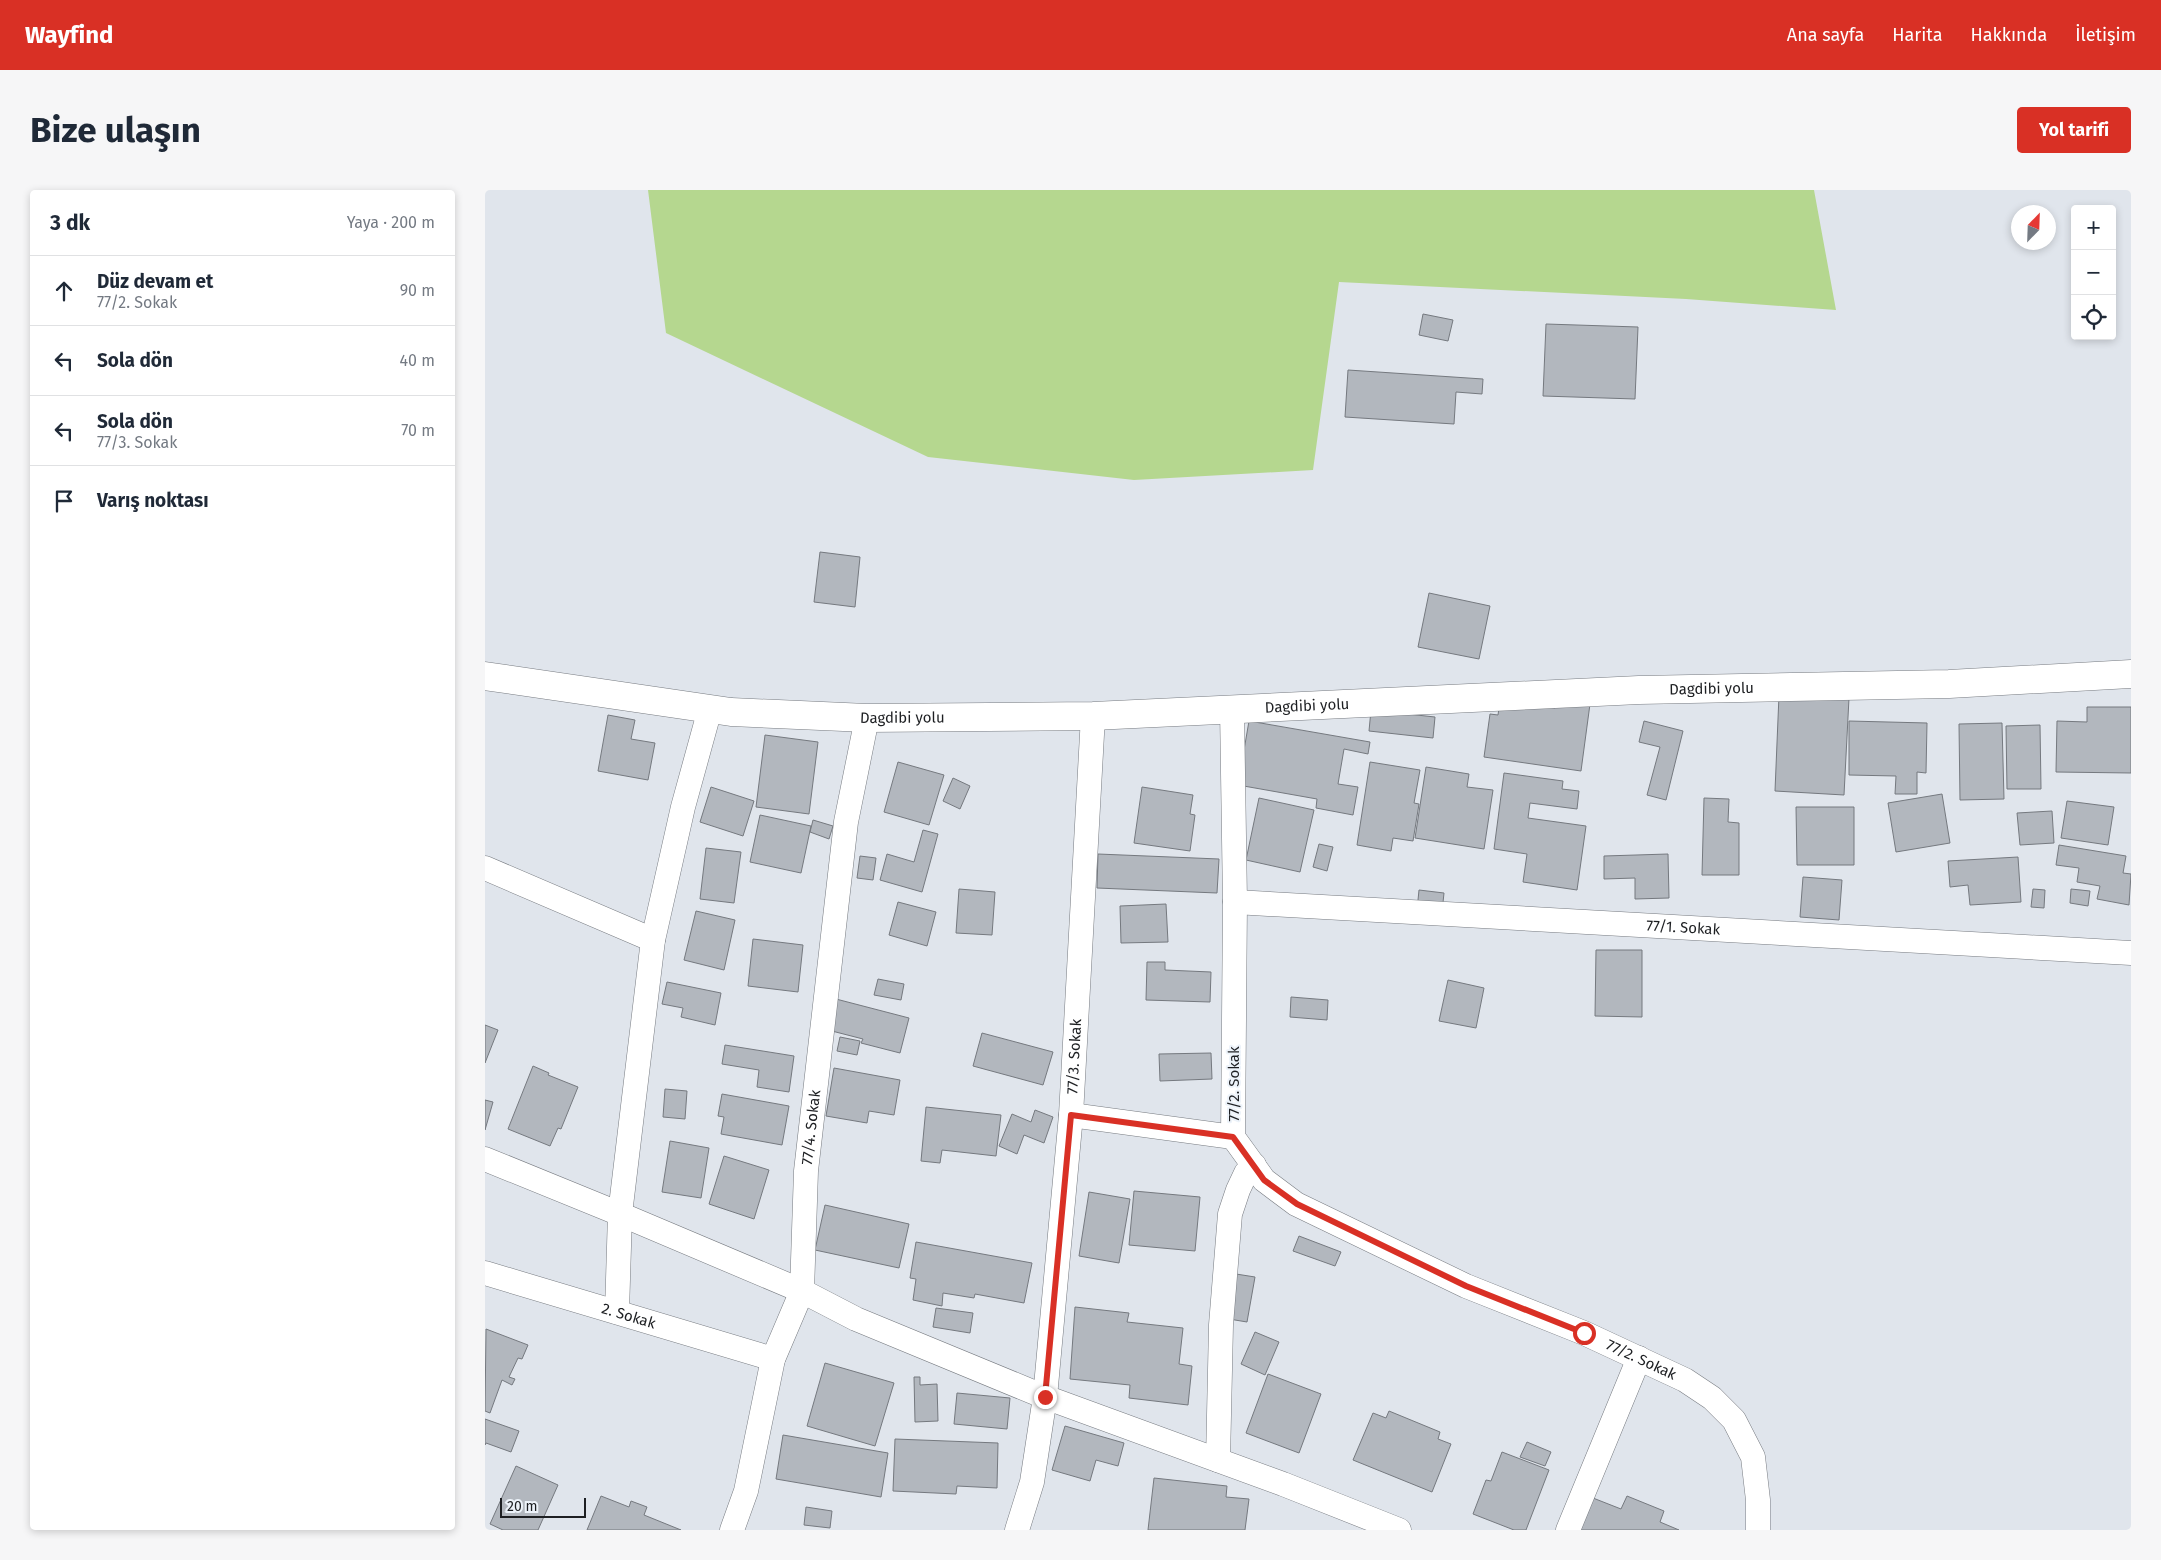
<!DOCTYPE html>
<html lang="tr">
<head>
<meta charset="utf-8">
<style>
  body { margin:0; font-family:"Fira Sans",sans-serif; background:#f6f6f7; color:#1f2937 }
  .controls { position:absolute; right:15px; top:15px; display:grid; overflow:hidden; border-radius:5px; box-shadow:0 2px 8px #0003 }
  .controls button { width:45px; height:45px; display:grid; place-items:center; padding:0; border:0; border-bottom:1px solid #e0e1e3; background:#fff; color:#1f2937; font:25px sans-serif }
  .compass { position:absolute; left:1526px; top:15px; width:45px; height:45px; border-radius:50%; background:#fff; box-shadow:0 2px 8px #0003; rotate:23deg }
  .scale { position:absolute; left:15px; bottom:12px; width:86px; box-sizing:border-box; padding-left:5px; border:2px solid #1d1f22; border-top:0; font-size:14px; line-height:18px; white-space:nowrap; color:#1d1f22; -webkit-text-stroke:4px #edf3fa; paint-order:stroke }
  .stop { position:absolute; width:15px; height:15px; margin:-11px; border:4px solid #d93025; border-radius:50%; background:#fff }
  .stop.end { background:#d93025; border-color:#fff; box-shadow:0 1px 5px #0008 }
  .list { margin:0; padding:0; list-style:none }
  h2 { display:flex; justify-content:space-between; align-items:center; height:65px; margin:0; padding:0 20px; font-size:21px }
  h2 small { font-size:16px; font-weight:400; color:#747a83 }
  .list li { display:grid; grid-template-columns:32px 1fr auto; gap:15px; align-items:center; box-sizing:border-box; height:70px; padding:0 20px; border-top:1px solid #e0e1e3 }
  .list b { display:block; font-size:19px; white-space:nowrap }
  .list p { margin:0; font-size:16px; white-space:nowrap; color:#747a83 }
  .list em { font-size:16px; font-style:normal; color:#747a83 }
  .icon { flex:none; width:28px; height:28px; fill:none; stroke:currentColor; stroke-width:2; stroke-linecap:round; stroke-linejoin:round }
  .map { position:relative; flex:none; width:1646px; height:1340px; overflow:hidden; border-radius:5px }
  header { display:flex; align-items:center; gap:30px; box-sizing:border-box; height:70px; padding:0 25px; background:#d93025; color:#fff }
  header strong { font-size:24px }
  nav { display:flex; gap:28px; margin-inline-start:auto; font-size:18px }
  .intro { display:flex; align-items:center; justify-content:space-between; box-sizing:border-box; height:120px; padding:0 30px }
  h1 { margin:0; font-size:35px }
  .button { padding:12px 22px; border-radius:5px; background:#d93025; color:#fff; font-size:18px; font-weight:700 }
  main { display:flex; gap:30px; padding:0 30px }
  aside { flex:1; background:#fff; border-radius:5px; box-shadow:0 2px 8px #0003 }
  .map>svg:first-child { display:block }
  .green { fill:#b5d78f }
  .building { fill:#b2b7be; stroke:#75797f }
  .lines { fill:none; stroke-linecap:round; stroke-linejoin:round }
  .minor-casing { stroke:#777b81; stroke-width:25 }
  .tertiary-casing { stroke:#777b81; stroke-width:29 }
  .minor { stroke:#fff; stroke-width:24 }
  .tertiary { stroke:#fff; stroke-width:28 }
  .route { stroke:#d93025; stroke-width:6 }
  .labels { text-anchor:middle; stroke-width:4; stroke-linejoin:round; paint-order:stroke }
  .street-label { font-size:15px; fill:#1d1f22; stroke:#edf3fa }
</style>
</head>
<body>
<header>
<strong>Wayfind</strong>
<nav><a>Ana sayfa</a><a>Harita</a><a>Hakkında</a><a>İletişim</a></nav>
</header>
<div class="intro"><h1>Bize ulaşın</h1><a class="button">Yol tarifi</a></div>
<main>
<aside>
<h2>3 dk<small>Yaya · 200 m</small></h2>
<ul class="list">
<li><svg class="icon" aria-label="ahead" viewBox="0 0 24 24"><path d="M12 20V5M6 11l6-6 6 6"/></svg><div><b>Düz devam et</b><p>77/2. Sokak</p></div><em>90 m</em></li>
<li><svg class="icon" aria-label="left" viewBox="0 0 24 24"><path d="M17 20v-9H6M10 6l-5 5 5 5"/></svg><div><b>Sola dön</b></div><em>40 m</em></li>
<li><svg class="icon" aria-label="left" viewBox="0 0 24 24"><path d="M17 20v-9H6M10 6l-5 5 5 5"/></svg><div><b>Sola dön</b><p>77/3. Sokak</p></div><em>70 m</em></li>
<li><svg class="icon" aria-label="arrive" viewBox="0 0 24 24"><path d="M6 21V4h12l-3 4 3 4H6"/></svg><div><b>Varış noktası</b></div></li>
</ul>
</aside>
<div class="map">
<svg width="1646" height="1340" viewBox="0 0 1646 1340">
  <rect width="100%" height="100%" fill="#e0e5ec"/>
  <path class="green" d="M163,0H1329L1351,120L1201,109L854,92L828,280L649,290L443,267L181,143Z"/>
  <path class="building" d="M938,124L968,130L963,151L934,145Z
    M1061,134L1153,137L1150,209L1058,206Z
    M863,180L998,189L997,204L971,202L969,234L860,227Z
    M335,362L375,367L370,417L329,412Z
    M944,403L1005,416L994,469L933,457Z
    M1294,505L1364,508L1359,605L1290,601Z
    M1071,508L1105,514L1096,581L999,567L1005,524L1013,525L1015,511L1070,518Z
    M1602,517H1646V583L1571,582L1572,531L1602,532Z
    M886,520L950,527L948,548L884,541Z
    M123,525L150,530L146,549L170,553L163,590L113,581Z
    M764,531L885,552L883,564L859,559L853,594L873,597L868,625L831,618L832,609L753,595Z
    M1159,531L1198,541L1181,610L1162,605L1175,557L1154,552Z
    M1364,531L1442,533L1441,583L1432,582V604H1410L1411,586L1364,585Z
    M1517,533L1519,609L1475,610L1474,534Z
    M1555,535L1556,599H1522L1521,536Z
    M280,545L333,552L324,624L271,617Z
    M413,572L459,585L444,635L399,622Z
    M885,572L935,580L929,613L934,614L928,651L908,648L906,661L872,655Z
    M941,577L984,584L982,597L1008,600L999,659L930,648Z
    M1019,583L1078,591L1077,599L1094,601L1092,619L1045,613L1043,628L1101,636L1092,700L1038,692L1042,664L1009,659Z
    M468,588L485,596L475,619L458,611Z
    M226,597L269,611L258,646L215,632Z
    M657,597L708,605L705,624L710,625L705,661L649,653Z
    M1457,604L1465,653L1411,662L1403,613Z
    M774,608L829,620L815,682L761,670Z
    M1219,608L1244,609L1243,632L1254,633V685H1217Z
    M1582,611L1629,617L1623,655L1576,648Z
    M1311,617H1369V675H1312Z
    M1567,621L1569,653L1535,655L1532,623Z
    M275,625L326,636L316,683L265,672Z
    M328,630L348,636L344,649L325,642Z
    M438,640L453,644L437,702L395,690L402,664L429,672Z
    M834,654L848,657L842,681L828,677Z
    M1574,655L1641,666L1638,683L1646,684L1644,715L1612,709L1615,696L1592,692L1594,678L1571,675Z
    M221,658L256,662L249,713L215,709Z
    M613,664L734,669L732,703L612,698Z
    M1183,664L1184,708L1150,709V688L1119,689V666Z
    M375,666L391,668L388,690L372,688Z
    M1533,667L1536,712L1485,715L1483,695L1465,697L1463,671Z
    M1318,687L1357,690L1354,730L1315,727Z
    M474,699L510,702L507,745L471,743Z
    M1548,699L1560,700L1559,718L1546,717Z
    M1586,699L1605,701L1603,716L1585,713Z
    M934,700L959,703L957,722L932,720Z
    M413,712L451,722L442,756L404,745Z
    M681,714L683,752L636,753L635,716Z
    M211,721L250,730L239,780L199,770Z
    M268,749L318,755L313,802L263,796Z
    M1111,760H1157V827L1110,826Z
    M662,772H680V780L726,782L725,812L661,810Z
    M393,789L419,794L416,810L389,805Z
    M963,790L999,798L991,838L954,831Z
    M182,792L236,803L230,835L196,827L198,818L177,814Z
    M806,807L843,810L842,830L805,827Z
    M351,809L424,828L415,863L376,853L378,849L343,840Z
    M0,835L13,840L0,873Z
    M497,843L568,862L558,895L488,876Z
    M355,847L375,851L372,865L352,861Z
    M240,855L309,866L304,902L272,897L274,880L237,874Z
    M726,863L727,889L675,891L674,864Z
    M48,876L64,883L63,885L93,897L76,939L73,938L65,956L23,939Z
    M349,878L415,890L409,925L384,921L382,933L341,926Z
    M180,899L202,901L200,929L178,927Z
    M237,904L304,916L297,955L236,944L239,927L233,926Z
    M0,910L8,912L0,940Z
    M441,917L516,925L511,966L457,960L455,973L436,971Z
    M550,920L568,927L559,953L539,945L532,964L514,956L527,924L546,932Z
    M185,951L224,958L216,1008L177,1002Z
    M239,966L284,980L269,1029L224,1014Z
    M649,1001L715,1007L710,1061L644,1055Z
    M604,1002L645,1009L634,1073L594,1066Z
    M340,1015L424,1034L414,1078L330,1060Z
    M814,1046L856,1062L850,1076L808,1061Z
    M431,1052L547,1073L539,1113L490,1104L489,1108L458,1103L457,1116L428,1110L431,1089L425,1088Z
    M751,1084L770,1087L762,1132L744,1129Z
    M590,1117L644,1123L642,1132L698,1138L694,1174L707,1176L703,1215L644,1208L645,1195L585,1189Z
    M451,1118L488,1123L485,1143L448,1137Z
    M1,1139L43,1155L37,1169L33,1168L24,1187L30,1189L27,1195L17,1190L5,1223L0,1221Z
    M770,1142L794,1152L780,1185L756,1174Z
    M340,1173L409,1193L390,1256L322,1236Z
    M783,1184L836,1204L814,1263L761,1243Z
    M429,1187H435V1195L452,1194L453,1231L430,1232Z
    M472,1203L525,1208L522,1239L469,1234Z
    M904,1221L955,1242L953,1249L966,1254L947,1302L868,1270L888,1223L901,1228Z
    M0,1229L34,1241L26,1262L1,1253L0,1255Z
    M580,1236L639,1253L633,1276L611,1270L605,1291L567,1280Z
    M298,1245L403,1263L396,1307L291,1289Z
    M410,1249L513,1253L512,1298L472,1296L471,1304L408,1301Z
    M1042,1252L1066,1262L1060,1276L1035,1267Z
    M1017,1262L1064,1280L1041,1340H1029L988,1324L1001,1290L1006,1291Z
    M31,1276L73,1295L53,1340H18L5,1334Z
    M669,1288L742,1296L741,1307L764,1309L760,1340H663Z
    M116,1306L144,1317L146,1311L162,1317L159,1325L196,1340H102Z
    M1142,1306L1179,1321L1175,1332L1194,1340H1095L1108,1308L1136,1319Z
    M321,1317L347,1321L345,1338L319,1335Z"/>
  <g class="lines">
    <g class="minor-casing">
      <g id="minor">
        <path id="s1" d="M747,518L750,712L748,947L779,990L811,1014L981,1096L1099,1143L1200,1190L1227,1208L1249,1230L1268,1267L1273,1310V1340"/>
        <path d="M0,678L168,750"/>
        <path id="s2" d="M750,712L1646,763"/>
        <path d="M586,925L748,947"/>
        <path d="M0,969L135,1024L317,1101L371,1129L560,1207L798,1294L914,1340"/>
        <path id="s3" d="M0,1083L288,1169"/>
        <path d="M132,1122L135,1024L168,750L198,617L225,519"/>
        <path d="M733,1270L736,1135L745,1024L753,1000L761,983L769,975"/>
        <path id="s4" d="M247,1340L261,1301L288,1169L317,1101L321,981L361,632L382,528"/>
        <path id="s5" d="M532,1340L547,1292L560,1207L586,925L608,526"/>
        <path d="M1083,1340L1154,1168"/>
      </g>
    </g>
    <g class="tertiary-casing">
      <g id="tertiary">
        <path id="s6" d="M0,486L246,522L382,528L608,526L1154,500L1464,494L1646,484"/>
      </g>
    </g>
    <use href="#minor" class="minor"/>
    <use href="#tertiary" class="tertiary"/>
  </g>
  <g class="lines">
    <path class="route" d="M560,1207L586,925L748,947L779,990L812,1014L981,1096L1099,1143"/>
  </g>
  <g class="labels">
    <g class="street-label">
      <text dy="5" stroke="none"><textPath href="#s6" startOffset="1230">Dagdibi yolu</textPath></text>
      <text dy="5" stroke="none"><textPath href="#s6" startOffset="825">Dagdibi yolu</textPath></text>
      <text dy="5" stroke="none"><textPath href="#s6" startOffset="420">Dagdibi yolu</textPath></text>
      <text dy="5" stroke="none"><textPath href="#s2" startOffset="449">77/1. Sokak</textPath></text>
      <text dy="5" stroke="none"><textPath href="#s5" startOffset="478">77/3. Sokak</textPath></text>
      <text transform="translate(749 894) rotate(-90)" y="5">77/2. Sokak</text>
      <text dy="5" stroke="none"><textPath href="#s4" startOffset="414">77/4. Sokak</textPath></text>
      <text dy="5" stroke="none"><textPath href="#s3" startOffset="150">2. Sokak</textPath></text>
      <text dy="5" stroke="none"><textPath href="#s1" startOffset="901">77/2. Sokak</textPath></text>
    </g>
  </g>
</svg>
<div class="controls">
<button>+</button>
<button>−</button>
<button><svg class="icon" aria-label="locate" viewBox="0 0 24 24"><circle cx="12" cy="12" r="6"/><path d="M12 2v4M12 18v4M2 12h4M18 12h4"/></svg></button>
</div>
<svg class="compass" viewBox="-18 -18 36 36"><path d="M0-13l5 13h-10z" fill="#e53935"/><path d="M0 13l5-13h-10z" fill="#747a83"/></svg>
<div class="scale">20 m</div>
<div class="stop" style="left:1099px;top:1143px"></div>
<div class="stop end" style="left:560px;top:1207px"></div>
</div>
</main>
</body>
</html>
